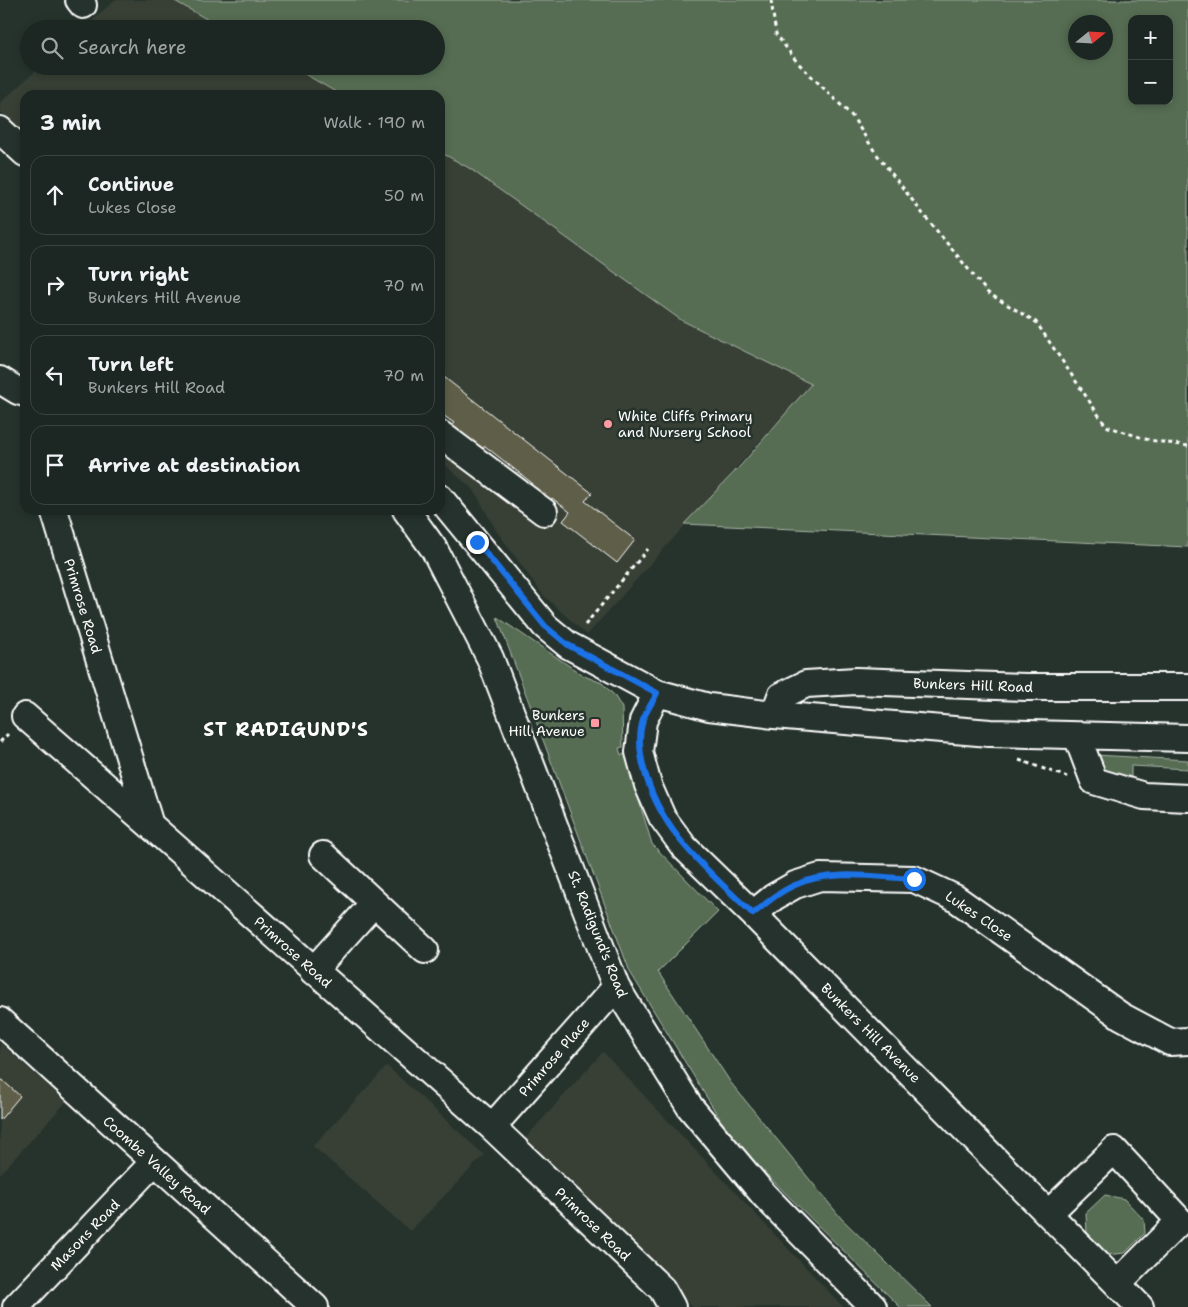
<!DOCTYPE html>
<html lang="en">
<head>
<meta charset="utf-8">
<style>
  body { margin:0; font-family:"Shantell Sans",sans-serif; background:#252e2a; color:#f1f3f6 }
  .controls { position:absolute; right:15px; top:15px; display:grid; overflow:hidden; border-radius:10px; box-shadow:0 2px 8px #0003 }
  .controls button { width:45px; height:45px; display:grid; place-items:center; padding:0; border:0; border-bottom:1px solid #3a4340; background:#1c2622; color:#f1f3f6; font:25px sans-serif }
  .compass { position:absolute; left:1068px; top:15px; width:45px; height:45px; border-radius:50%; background:#1c2622; box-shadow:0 2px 8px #0003; rotate:72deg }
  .stop { position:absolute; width:15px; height:15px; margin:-11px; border:4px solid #1a73e8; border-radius:50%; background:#fff }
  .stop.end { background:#1a73e8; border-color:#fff; box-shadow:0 1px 5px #0008 }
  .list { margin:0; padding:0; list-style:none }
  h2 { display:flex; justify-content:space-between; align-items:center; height:65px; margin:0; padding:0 20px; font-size:21px }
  h2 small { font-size:16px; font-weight:400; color:#a0a5a5 }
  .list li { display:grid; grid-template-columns:32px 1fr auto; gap:15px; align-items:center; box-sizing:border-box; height:80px; margin:0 10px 10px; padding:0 10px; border:1px solid #3a4340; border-radius:15px }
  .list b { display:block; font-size:19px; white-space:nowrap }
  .list p { margin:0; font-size:16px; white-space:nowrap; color:#a0a5a5 }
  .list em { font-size:16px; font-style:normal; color:#a0a5a5 }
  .icon { flex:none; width:28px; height:28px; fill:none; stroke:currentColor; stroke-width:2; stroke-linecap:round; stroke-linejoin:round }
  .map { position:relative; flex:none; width:1188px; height:1307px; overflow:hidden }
  .search { position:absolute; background:#1c2622; box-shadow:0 2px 8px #0003; left:20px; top:20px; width:425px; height:55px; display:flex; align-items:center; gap:12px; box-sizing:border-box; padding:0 18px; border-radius:28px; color:#a0a5a5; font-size:19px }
  .panel { position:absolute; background:#1c2622; box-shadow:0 2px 8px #0003; left:20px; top:90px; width:425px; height:425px; border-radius:15px }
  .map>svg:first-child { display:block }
  .built { fill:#374036 }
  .green { fill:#566d52; stroke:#aab6a8; fill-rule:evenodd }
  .building { fill:#5f5e4a; stroke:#fff }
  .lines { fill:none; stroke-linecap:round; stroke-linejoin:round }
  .minor-casing { stroke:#fff; stroke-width:30 }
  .path { stroke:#fff; stroke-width:3; stroke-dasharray:4 4; stroke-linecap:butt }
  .minor { stroke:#26332d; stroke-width:26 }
  .route { stroke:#1a73e8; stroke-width:6 }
  .poi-dot { fill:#ff9aa2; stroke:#26332d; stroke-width:2 }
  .labels { text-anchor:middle; stroke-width:5; stroke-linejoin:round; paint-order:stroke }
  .poi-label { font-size:14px; fill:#fff; stroke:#26332d; text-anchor:start }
  .street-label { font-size:14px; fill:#fff; stroke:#26332d }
  .district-label { font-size:19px; font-weight:bold; letter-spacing:1px; fill:#fff; stroke:#26332d }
</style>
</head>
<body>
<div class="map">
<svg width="1188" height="1307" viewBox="0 0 1188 1307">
  <rect width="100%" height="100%" fill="#26332d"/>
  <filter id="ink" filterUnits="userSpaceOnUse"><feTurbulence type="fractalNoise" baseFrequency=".02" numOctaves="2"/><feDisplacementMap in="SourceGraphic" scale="10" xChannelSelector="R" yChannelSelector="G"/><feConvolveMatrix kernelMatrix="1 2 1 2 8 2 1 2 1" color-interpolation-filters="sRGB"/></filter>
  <g filter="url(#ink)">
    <path class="built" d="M115,0H173L224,29H83Z
      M41,66H291L341,95H25V133L0,111V103Z
      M440,152L469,168L681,320L811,384L587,635L543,595L496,530L474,490L446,466H440Z
      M0,1043L66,1102L0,1174Z
      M603,1052L843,1307H693L521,1143Z
      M387,1066L484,1155L410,1231L313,1146Z"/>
    <path class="green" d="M173,0H1188V547L684,524L742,464L811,384L681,320L469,168L440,152V95H341L291,66H436V29H224ZM1132,19H1169V101H1132ZM1106,22V52H1076V22Z
      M497,617L584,676L602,683L614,695L622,708L623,747L619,748L621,755L625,754L652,844L718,912L658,972L731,1083L841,1218L932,1307H900L734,1142L630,972Z
      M1094,755L1188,760V769L1131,766V784L1102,775Z
      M1105,1195L1124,1199L1144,1220L1145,1233L1125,1253L1106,1255L1087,1233L1086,1213Z"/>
    <path class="building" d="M440,374L592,493L585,501L635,540L617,563L563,521L570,512L552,498L546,507L526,492L532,483L485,446L481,451L451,427L454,423L440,413Z
      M0,1078L20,1096L0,1120Z"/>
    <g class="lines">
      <g class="minor-casing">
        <path id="minor" d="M79,0L83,5
          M0,130L25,153
          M0,380L18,391L25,393
          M440,434L544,512
          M440,498L545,626L568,645L657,693L709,707L774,715L990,733L1188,738
          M54,510L150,825L492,1127L662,1289L672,1307
          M406,510L434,549L490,658L616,987L690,1107L764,1195L873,1307
          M657,693L643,721L639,752L648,785L662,817L684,847L753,914L1140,1307
          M774,715L781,696L806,684L856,681L1027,687H1188
          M25,716L150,825
          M1077,736L1094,781L1144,796L1188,798
          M323,855L425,950
          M753,914L774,897L795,885L820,877L914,879L955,898L1121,1016L1170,1042L1188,1041
          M313,971L374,903
          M0,1021L315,1307
          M492,1127L616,987
          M1049,1213L1114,1150L1180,1221L1118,1283
          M16,1307L154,1162"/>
      </g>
      <path class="path" d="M771,0L776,34L797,62L852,116L875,152L923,214L988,293L1036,322L1106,426L1149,440L1188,446
        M585,625L648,549
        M0,742L8,734
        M1019,760L1067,777"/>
      <use href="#minor" class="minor"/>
    </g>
  </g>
  <g class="lines" filter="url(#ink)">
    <path class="route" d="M477,542L545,626L568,645L657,693C653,702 646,711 643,720C638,736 640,754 644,769C661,834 707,869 753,914C766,903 779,892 795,885C831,869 876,877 914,879"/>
  </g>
  <g class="poi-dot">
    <circle cx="608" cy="424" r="5"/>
    <rect x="590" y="718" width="10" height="10" rx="2.5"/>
  </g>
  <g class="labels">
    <g class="poi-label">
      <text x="618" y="421">White Cliffs Primary<tspan x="618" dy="16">and Nursery School</tspan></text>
      <text x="585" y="720" text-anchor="end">Bunkers<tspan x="585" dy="16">Hill Avenue</tspan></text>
    </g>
    <g class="street-label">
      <text transform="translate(83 606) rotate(73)" y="5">Primrose Road</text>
      <text transform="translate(973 685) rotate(2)" y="5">Bunkers Hill Road</text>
      <text transform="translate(979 916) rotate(34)" y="5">Lukes Close</text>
      <text transform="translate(598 934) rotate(68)" y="5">St. Radigund's Road</text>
      <text transform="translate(293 952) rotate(42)" y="5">Primrose Road</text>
      <text transform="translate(871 1033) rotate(45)" y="5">Bunkers Hill Avenue</text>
      <text transform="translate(554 1057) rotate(-49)" y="5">Primrose Place</text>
      <text transform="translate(157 1165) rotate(42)" y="5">Coombe Valley Road</text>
      <text transform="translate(593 1224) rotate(44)" y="5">Primrose Road</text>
      <text transform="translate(85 1235) rotate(-46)" y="5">Masons Road</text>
    </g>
    <g class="district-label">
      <text x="286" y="736">ST RADIGUND'S</text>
    </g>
  </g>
</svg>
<div class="controls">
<button>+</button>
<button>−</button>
</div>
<svg class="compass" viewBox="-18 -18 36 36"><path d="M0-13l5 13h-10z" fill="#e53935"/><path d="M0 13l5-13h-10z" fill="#a0a5a5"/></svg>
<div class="stop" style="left:914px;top:879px"></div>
<div class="stop end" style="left:477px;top:542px"></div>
<div class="search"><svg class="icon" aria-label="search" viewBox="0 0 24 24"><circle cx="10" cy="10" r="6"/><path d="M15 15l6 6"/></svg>Search here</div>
<section class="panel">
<h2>3 min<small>Walk · 190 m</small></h2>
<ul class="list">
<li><svg class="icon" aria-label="ahead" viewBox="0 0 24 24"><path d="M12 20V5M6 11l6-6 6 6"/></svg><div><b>Continue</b><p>Lukes Close</p></div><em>50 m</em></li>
<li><svg class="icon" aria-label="right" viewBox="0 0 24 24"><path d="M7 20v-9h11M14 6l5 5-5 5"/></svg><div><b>Turn right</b><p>Bunkers Hill Avenue</p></div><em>70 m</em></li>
<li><svg class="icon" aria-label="left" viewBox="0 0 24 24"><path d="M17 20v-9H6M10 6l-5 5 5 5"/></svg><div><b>Turn left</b><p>Bunkers Hill Road</p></div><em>70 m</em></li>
<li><svg class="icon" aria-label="arrive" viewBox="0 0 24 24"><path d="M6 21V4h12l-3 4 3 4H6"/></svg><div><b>Arrive at destination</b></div></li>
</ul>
</section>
</div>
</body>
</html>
